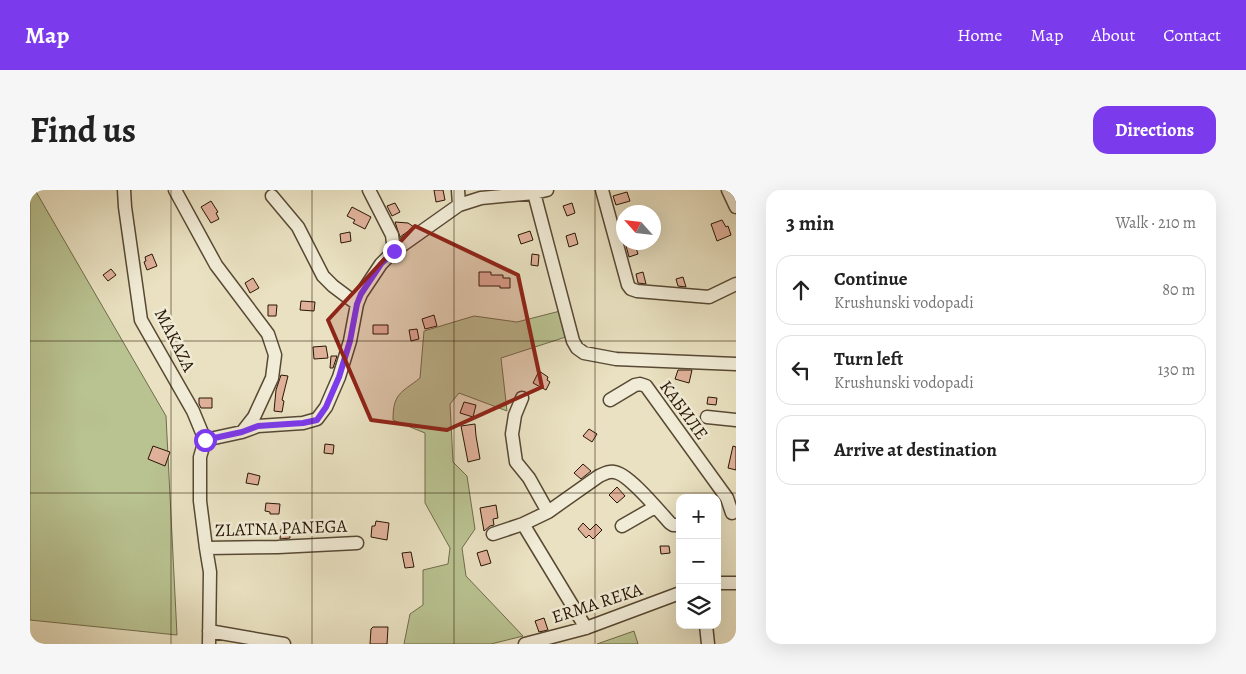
<!DOCTYPE html>
<html lang="en">
<head>
<meta charset="utf-8">
<style>
  body { margin:0; font-family:Alegreya,serif; background:#f6f6f6; color:#222 }
  .controls { position:absolute; right:15px; bottom:15px; display:grid; overflow:hidden; border-radius:10px; box-shadow:0 5px 20px #0002 }
  .controls button { width:45px; height:45px; display:grid; place-items:center; padding:0; border:0; border-bottom:1px solid #e0e0e0; background:#fff; color:#222; font:25px sans-serif }
  .compass { position:absolute; left:586px; top:15px; width:45px; height:45px; border-radius:50%; background:#fff; box-shadow:0 5px 20px #0002; rotate:297deg }
  .stop { position:absolute; width:15px; height:15px; margin:-11px; border:4px solid #7c3aed; border-radius:50%; background:#fff }
  .stop.end { background:#7c3aed; border-color:#fff; box-shadow:0 1px 5px #0008 }
  .list { margin:0; padding:0; list-style:none }
  h2 { display:flex; justify-content:space-between; align-items:center; height:65px; margin:0; padding:0 20px; font-size:21px }
  h2 small { font-size:16px; font-weight:400; color:#767676 }
  .list li { display:grid; grid-template-columns:32px 1fr auto; gap:15px; align-items:center; box-sizing:border-box; height:70px; margin:0 10px 10px; padding:0 10px; border:1px solid #e0e0e0; border-radius:15px }
  .list b { display:block; font-size:19px; white-space:nowrap }
  .list p { margin:0; font-size:16px; white-space:nowrap; color:#767676 }
  .list em { font-size:16px; font-style:normal; color:#767676 }
  .icon { flex:none; width:28px; height:28px; fill:none; stroke:currentColor; stroke-width:2; stroke-linecap:round; stroke-linejoin:round }
  .map { position:relative; flex:none; width:706px; height:454px; overflow:hidden; border-radius:15px }
  header { display:flex; align-items:center; gap:30px; box-sizing:border-box; height:70px; padding:0 25px; background:#7c3aed; color:#fff }
  header strong { font-size:24px }
  nav { display:flex; gap:28px; margin-inline-start:auto; font-size:18px }
  .intro { display:flex; align-items:center; justify-content:space-between; box-sizing:border-box; height:120px; padding:0 30px }
  h1 { margin:0; font-size:35px }
  .button { padding:12px 22px; border-radius:15px; background:#7c3aed; color:#fff; font-size:18px; font-weight:700 }
  main { display:flex; gap:30px; padding:0 30px }
  aside { flex:1; background:#fff; border-radius:15px; box-shadow:0 5px 20px #0002 }
  .map>svg:first-child { display:block }
  .green { fill:#b9c291; stroke:#706c4b }
  .building { fill:#e0b19a; stroke:#281605 }
  .lines { fill:none; stroke-linecap:round; stroke-linejoin:round }
  .minor-casing { stroke:#584934; stroke-width:15 }
  .minor { stroke:#f1ecd7; stroke-width:12 }
  .route { stroke:#7c3aed; stroke-width:6 }
  .marked { fill:#8f2418; fill-opacity:0.2; stroke:#8f2418; stroke-width:4; stroke-linejoin:round }
  .grid { fill:none; stroke:#281605; stroke-width:1; stroke-opacity:0.55 }
  .labels { text-anchor:middle; stroke-width:5; stroke-linejoin:round; paint-order:stroke }
  .street-label { font-size:18px; fill:#281605; stroke:#f1ecd7 }
</style>
</head>
<body>
<header>
<strong>Map</strong>
<nav><a>Home</a><a>Map</a><a>About</a><a>Contact</a></nav>
</header>
<div class="intro"><h1>Find us</h1><a class="button">Directions</a></div>
<main>
<div class="map">
<svg width="706" height="454" viewBox="0 0 706 454">
  <rect width="100%" height="100%" fill="#e9e1c1"/>
  <filter id="stains"><feTurbulence type="fractalNoise" baseFrequency=".004" numOctaves="4"/><feColorMatrix values="0 0 0 0 .2 0 0 0 0 .09 0 0 0 0 .02 0 0 0 .5 -.17"/></filter>
  <radialGradient id="worn" r=".72"><stop offset=".6" stop-color="#630" stop-opacity="0"/><stop offset="1" stop-color="#630" stop-opacity=".3"/></radialGradient>
  <path class="green" d="M0,0H5L136,226L147,445L0,430Z
    M538,119L542,145L471,168L477,221L429,203L420,214L423,272L437,286L445,339L432,358L436,386L493,446L461,454H374L380,424L393,415V380L418,374L420,358L395,313V243L363,230C363,203 371,203 390,188L394,141L444,126L487,132Z
    M604,441L608,454H567Z"/>
  <path class="building" d="M404,0H413L415,10L406,12Z
    M597,2L600,11L586,15L583,6Z
    M181,11L188,22L186,23L189,29L181,33L171,17Z
    M365,13L370,22L362,26L357,16Z
    M542,13L545,23L537,26L533,16Z
    M322,17L341,27L335,39L323,33L325,30L317,26Z
    M692,30L696,37L698,36L701,45L687,51L681,34Z
    M365,32L378,33L384,37L370,47Z
    M500,41L503,50L491,54L488,45Z
    M320,42L321,51L311,53L310,44Z
    M545,43L548,54L539,57L536,46Z
    M595,52H604L608,64L599,67Z
    M122,64L127,76L117,80L114,72L116,71L115,67Z
    M502,64L509,65L508,76L501,75Z
    M81,79L86,85L78,91L73,85Z
    M449,82H461V85H473V88H480V98H470V96H449Z
    M613,82L616,94L608,93L606,84Z
    M653,87L656,97L648,96L646,89Z
    M223,88L229,98L220,103L215,93Z
    M271,111L285,112L284,121L270,120Z
    M238,115H247L246,126H238Z
    M404,125L407,136L395,139L392,129Z
    M343,135H358V144H343Z
    M387,139L389,149L381,151L379,140Z
    M296,156L298,168L284,169L283,157Z
    M301,166H307L303,178H300Z
    M648,180H662L659,193L645,189Z
    M509,181L518,187L517,190L520,192L516,200L503,193Z
    M251,185L258,186L252,210L254,211L252,222L244,221L246,200Z
    M678,207L687,208L686,215L677,214Z
    M169,208H182V218H171L169,214Z
    M434,212L446,215L443,227L430,223Z
    M445,234L446,246L450,269L438,272L431,236Z
    M559,239L567,244L562,252L553,246Z
    M295,254L304,255L303,264L294,263Z
    M123,256L140,262L135,276L118,269Z
    M703,256L706,257V280L698,278Z
    M553,274L561,281L551,289L544,283Z
    M218,283L230,286L228,295L216,293Z
    M587,297L595,306L587,313L579,305Z
    M236,313L250,314L249,324H240V322L235,321Z
    M466,315L468,328L463,329L464,335L460,336L454,341L450,318Z
    M346,331L359,333L357,350L341,347L342,336H345Z
    M553,333L560,340L566,334L572,340L563,349L559,345L556,348L548,339Z
    M251,339H260V348L250,349Z
    M630,356H639L640,363L631,364Z
    M457,360L461,373L451,376L447,363Z
    M381,362L384,377L375,378L372,363Z
    M514,428L518,440L509,442L505,431Z
    M343,437H358L357,454H340L341,439Z"/>
  <g class="lines">
    <g class="minor-casing">
      <path id="minor" d="M94,0L95,17L111,130L163,221L175,250
        M145,0L186,75L238,144L245,165L242,188L224,227L213,241
        M339,0L362,45L364,61
        M428,0L429,15
        M572,0L598,95L601,99L607,101L679,107L706,94
        M698,0L706,17
        M504,3L543,151L547,158L554,163L586,169L706,174
        M242,6L268,37L293,86L303,96L327,114
        M492,208L485,225L482,244L486,272L499,288L518,322
        M580,210L605,195L610,194L616,196L697,308L702,323
        M677,227L706,230
        M175,250L212,242L228,236L273,233L287,229L296,217L309,187L320,151L327,114L331,104L351,74L364,61L429,15L451,8L504,3L517,0
        M175,250L170,267V311L176,358L180,382L179,454
        M493,334L518,322L569,286C574,284 578,281 584,282C598,283 629,321 640,333L643,335H650
        M592,336L625,317
        M463,344L493,334L556,438
        M176,358L248,357L327,353
        M687,393H706
        M676,435L678,454
        M179,441L254,454
        M495,454L556,438L650,403"/>
    </g>
    <use href="#minor" class="minor"/>
  </g>
  <g class="lines">
    <path class="route" d="M175,250L212,242L228,236L273,233L287,230L296,217L309,187L320,151L327,114L331,104L351,74L364,61"/>
  </g>
  <path class="marked" d="M385,36L488,85L512,197L417,240L341,230L298,130Z"/>
  <path class="grid" d="M141,0V454M282,0V454M424,0V454M565,0V454M0,151H706M0,303H706"/>
  <g class="labels">
    <g class="street-label">
      <text transform="translate(145 150) rotate(63)" y="6">MAKAZA</text>
      <text transform="translate(654 220) rotate(54)" y="6">КАБИЛЕ</text>
      <text transform="translate(251 338) rotate(-2)" y="6">ZLATNA PANEGA</text>
      <text transform="translate(567 413) rotate(-18)" y="6">ERMA REKA</text>
    </g>
  </g>
  <rect width="100%" height="100%" filter="url(#stains)"/>
  <rect width="100%" height="100%" fill="url(#worn)"/>
</svg>
<div class="controls">
<button>+</button>
<button>−</button>
<button><svg class="icon" aria-label="layers" viewBox="0 0 24 24"><path d="M12 4l9 5-9 5-9-5zM3 14l9 5 9-5"/></svg></button>
</div>
<svg class="compass" viewBox="-18 -18 36 36"><path d="M0-13l5 13h-10z" fill="#e53935"/><path d="M0 13l5-13h-10z" fill="#767676"/></svg>
<div class="stop" style="left:175px;top:250px"></div>
<div class="stop end" style="left:364px;top:61px"></div>
</div>
<aside>
<h2>3 min<small>Walk · 210 m</small></h2>
<ul class="list">
<li><svg class="icon" aria-label="ahead" viewBox="0 0 24 24"><path d="M12 20V5M6 11l6-6 6 6"/></svg><div><b>Continue</b><p>Krushunski vodopadi</p></div><em>80 m</em></li>
<li><svg class="icon" aria-label="left" viewBox="0 0 24 24"><path d="M17 20v-9H6M10 6l-5 5 5 5"/></svg><div><b>Turn left</b><p>Krushunski vodopadi</p></div><em>130 m</em></li>
<li><svg class="icon" aria-label="arrive" viewBox="0 0 24 24"><path d="M6 21V4h12l-3 4 3 4H6"/></svg><div><b>Arrive at destination</b></div></li>
</ul>
</aside>
</main>
</body>
</html>
